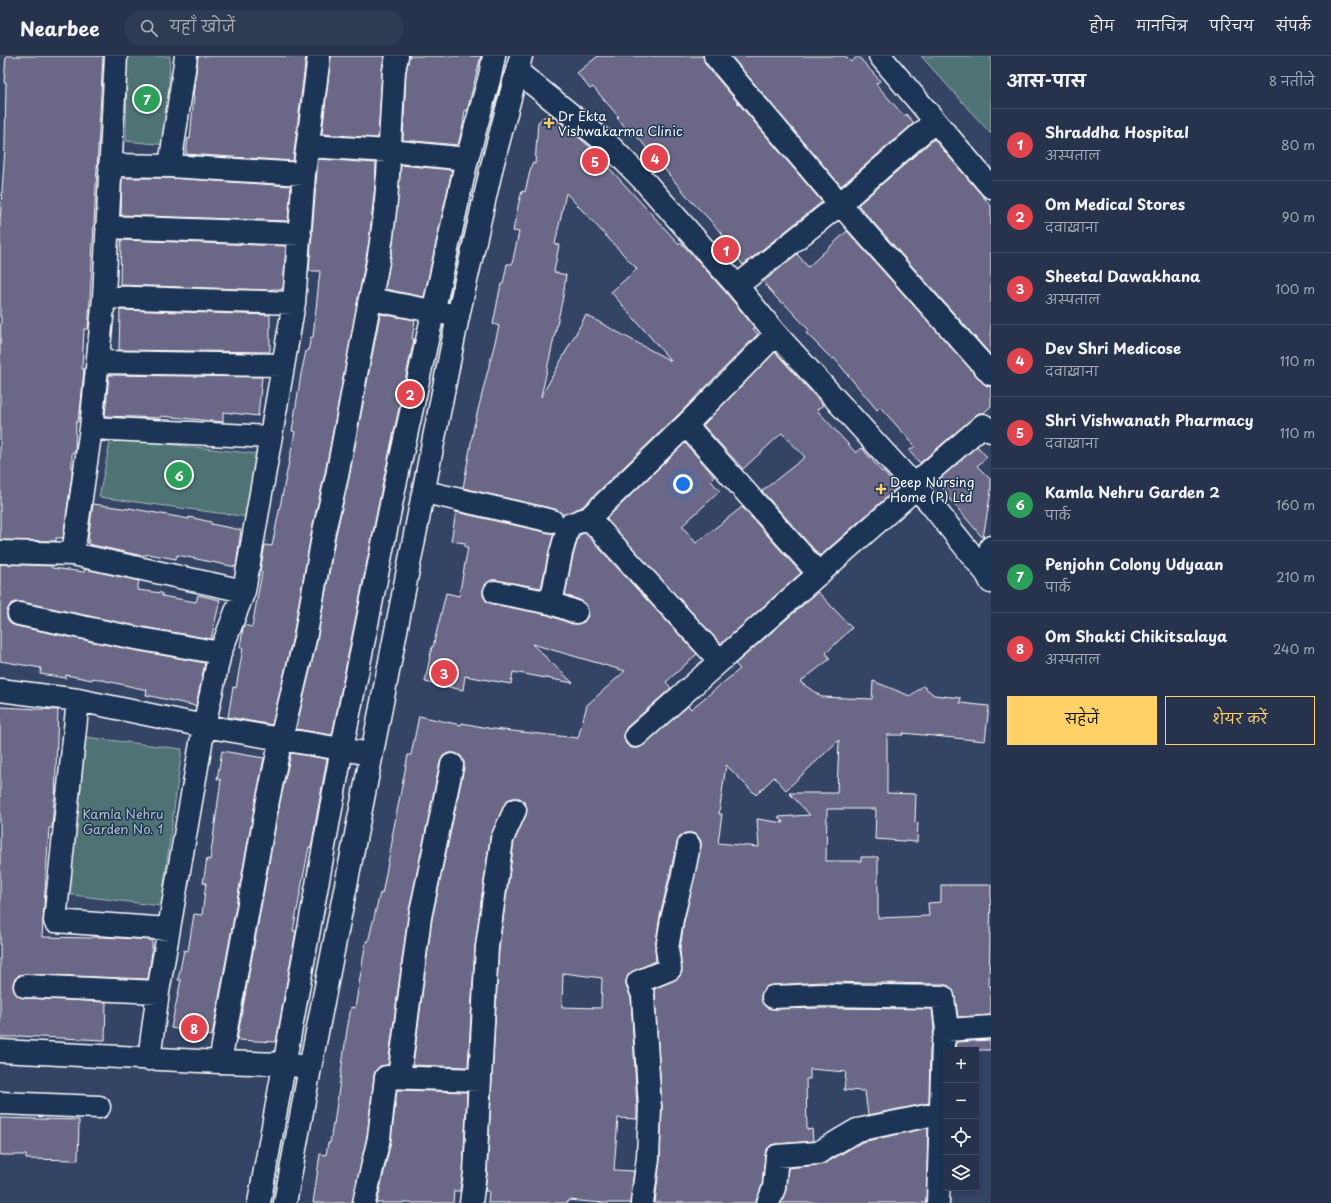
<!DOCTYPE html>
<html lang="hi">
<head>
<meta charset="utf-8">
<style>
  body { margin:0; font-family:"Playpen Sans","Playpen Sans Deva",sans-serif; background:#2f3b53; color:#f1f3f6 }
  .controls { position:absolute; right:12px; bottom:12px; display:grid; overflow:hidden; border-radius:0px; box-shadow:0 2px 6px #0003 }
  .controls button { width:36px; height:36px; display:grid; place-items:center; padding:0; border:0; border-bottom:1px solid #434e64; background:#27334c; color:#f1f3f6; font:20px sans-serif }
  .you { position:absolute; left:683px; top:428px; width:14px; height:14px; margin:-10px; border:3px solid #fff; border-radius:50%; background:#1a73e8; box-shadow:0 0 0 6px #1a73e833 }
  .badge { display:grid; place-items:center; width:26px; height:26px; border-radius:50%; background:#ffd166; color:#fff; font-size:13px; font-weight:700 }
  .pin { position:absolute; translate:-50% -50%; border:2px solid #fff; box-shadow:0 1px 4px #0006 }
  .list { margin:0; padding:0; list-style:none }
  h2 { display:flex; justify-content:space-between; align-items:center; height:52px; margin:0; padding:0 16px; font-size:17px }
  h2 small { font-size:13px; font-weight:400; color:#a4aab5 }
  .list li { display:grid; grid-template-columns:26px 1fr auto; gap:12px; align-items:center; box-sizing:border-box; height:72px; padding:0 16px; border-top:1px solid #434e64 }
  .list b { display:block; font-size:15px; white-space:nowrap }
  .list p { margin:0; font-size:13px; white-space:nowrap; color:#a4aab5 }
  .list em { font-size:13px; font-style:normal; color:#a4aab5 }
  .actions { display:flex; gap:8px; padding:12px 16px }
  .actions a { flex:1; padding:9px 0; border:1px solid #ffd166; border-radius:0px; text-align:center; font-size:14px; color:#ffd166 }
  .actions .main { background:#ffd166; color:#111 }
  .icon { flex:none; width:22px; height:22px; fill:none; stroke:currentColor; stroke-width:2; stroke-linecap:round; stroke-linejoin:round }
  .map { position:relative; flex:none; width:991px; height:1147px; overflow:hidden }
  header { display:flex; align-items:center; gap:24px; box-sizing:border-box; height:56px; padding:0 20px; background:#27334c; border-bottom:1px solid #434e64 }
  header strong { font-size:19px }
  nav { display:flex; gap:22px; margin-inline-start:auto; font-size:14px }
  .search { width:280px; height:36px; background:#2f3b53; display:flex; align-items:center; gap:10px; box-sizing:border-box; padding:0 14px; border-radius:22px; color:#a4aab5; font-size:15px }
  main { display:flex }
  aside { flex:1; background:#27334c }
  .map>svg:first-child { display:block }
  .green { fill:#4f7374; stroke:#a7b9ba }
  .building { fill:#6b6786; stroke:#fff; fill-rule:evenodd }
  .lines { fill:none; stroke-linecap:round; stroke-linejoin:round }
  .street-casing { stroke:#fff; stroke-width:25 }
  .secondary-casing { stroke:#fff; stroke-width:25 }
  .street { stroke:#1d3557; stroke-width:22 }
  .secondary { stroke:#1d3557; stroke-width:22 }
  .poi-dot { fill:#ffd166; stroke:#1d3557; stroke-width:1.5 }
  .labels { text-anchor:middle; stroke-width:3; stroke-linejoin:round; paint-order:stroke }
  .poi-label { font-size:13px; fill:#fff; stroke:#1d3557; text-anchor:start }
  .park-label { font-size:13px; fill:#b0c0c0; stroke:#1d3557 }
</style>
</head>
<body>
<header>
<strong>Nearbee</strong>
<div class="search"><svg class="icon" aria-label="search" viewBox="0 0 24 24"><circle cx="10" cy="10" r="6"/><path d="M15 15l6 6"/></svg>यहाँ खोजें</div>
<nav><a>होम</a><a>मानचित्र</a><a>परिचय</a><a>संपर्क</a></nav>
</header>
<main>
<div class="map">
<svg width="991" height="1147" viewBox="0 0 991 1147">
  <rect width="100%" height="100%" fill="#344465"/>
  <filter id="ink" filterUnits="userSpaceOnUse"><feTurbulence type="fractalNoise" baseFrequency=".025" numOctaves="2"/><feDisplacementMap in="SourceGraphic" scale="8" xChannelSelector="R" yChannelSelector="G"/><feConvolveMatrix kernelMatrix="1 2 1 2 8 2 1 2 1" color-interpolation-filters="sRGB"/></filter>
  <g filter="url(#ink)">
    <path class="green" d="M127,0H170L167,89L126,85Z
      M921,0H991V78Z
      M111,382L258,398L248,461L99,441Z
      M85,681L182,693L161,850L65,838Z"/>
    <path class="building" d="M6,0H103L89,261L88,273H84L82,313H84L80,357H79L78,366H76L75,394V396H72V419L63,482H56V485L0,484V291L1,261H0V165L5,90L6,26H4Z
      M198,0H306L293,105L186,98L188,82L190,83L194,40H193Z
      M331,0H384L382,14L378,82L322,78Z
      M409,0H481L467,55L465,54L463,69L458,89L403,84L406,17Z
      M598,0H703L705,8L822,146L743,209L730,193L733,191L708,162L692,146L635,78L633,80L617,62L619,61L593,31L590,33L577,17Z
      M731,0H845L851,6L858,0L880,25L876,28L904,60L906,58L914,67L841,130Z
      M549,57L606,104L604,106L612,115L679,188L681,187L699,206L727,238L755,272L753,273L758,278L677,360L582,451L562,459L560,456L555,453L463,432L474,370L499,270L493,268L501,228H503L507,208H512L519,176L513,175L518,150L522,135L525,136L532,107L535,108L538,66ZM566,137L637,213L611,236L671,305L586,259L541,341L563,241L566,219L554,216L559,189L555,188Z
      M934,83L991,150V299L858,149Z
      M318,103L376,107L375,129L369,185L364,212L325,417L312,473L293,580L272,669L228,661L233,631L236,632L243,592H240L243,572L244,569L252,571L262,516L260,515L265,489L272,490L295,376L292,375L301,318L306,295H308L311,281H313L320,215H309Z
      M401,109L452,114L424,241L385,233L393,188Z
      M122,122H170L291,130L288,165L121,159Z
      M847,175L982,326L987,330H991V350L984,357H979L975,360L920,407L909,395L915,390L880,351L877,354L834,302L832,303L806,277L809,274L783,246L781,247L763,226L797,198L808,211Z
      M121,184L286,190L283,233H271V234L120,229Z
      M120,254L270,259V296L119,294Z
      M380,258L415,264L412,283H414L383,426L332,679L296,673L317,585L336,478L349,422Z
      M775,296L823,349L817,354L856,397L862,392L882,416L883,415L897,432L820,500L762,435L805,401L782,377L743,413L703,369Z
      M109,319L262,321L258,360L223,356V366L161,360V362L105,360Z
      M685,387L715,421L711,425L720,435L682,470L696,487L742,451L801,517L721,588L606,463Z
      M977,390L987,401L977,410L991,424V435L983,482L946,439L948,438L937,425Z
      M93,448L129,453V452L189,463V461L211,466V468L241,474L236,511L177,499L176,503L148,498V499H143V500L88,488L89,483H88Z
      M456,456L549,477H554L549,495L541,532L497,524H491L486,528L483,534V540L487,546L493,548L548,559L572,568H578L584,566L588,560V554L586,548L580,544L565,539L573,500L579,479L585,477L697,598L666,626L671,632L627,671L624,676V682L626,688L632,692H638L644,689L688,650L691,653L740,613L735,608L818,536L852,572L826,597L830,603L800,626L822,641L872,643L873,625L910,640L923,630L934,639L961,642L960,647L989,650L985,685L903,677V679H887V737L916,738L915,766L918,767L917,786L875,783L876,753H827L826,805H861V801H878V862L929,860L928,847L941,846V829H991L989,930H991V959L958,961L955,940L953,934L949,930L943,928L822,926L772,929L766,931L762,936L761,941L763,948L768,952L774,953L822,952L932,953L934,973L930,994L929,1047L868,1059L865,1035L844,1034L846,1016L810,1013V1023H806L807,1074L812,1073L813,1085L776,1088L771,1089L767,1093L765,1099L762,1129L756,1147H655L660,1103L662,1052L655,938L654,933L675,924L679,921L682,916L680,893L684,866L701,791V785L697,779L692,777H685L680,780L677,787L660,860L655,891L656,905L633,915L628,919L626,925V930L631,942L637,1052V1063L618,1062L614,1114L634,1115L630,1147H603L568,1144V1147H488L489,1135H485L487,1118L499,892L514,786L526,759L527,753L525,747L520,742H513L507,744L504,749L490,781L475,890L468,1011L413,1009L432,863L464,712V706L461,700L455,697H448L443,700L440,706L408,859L388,1009L380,1010L376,1014L374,1019L367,1080L352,1147H313L320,1098L326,1099L328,1087H330L333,1067L334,1068L347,974L351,951L355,952L366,885L368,886L380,837L382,838L393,781H392L408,699H411L419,660L461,669L462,667L493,673L578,682L587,649L625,615L532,588L573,627L513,616L511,628L465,620L463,634L425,626L432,590L433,591L446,537L459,540L468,491H465V487L451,485ZM839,684L837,737H789L810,759L778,761L784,767L757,763L759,791L718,787L722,758H719L726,709L756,739L774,721L786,734ZM563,917L602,922L601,952L562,951Z
      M0,508L52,510V512L84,516L85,513L139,525L137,534L162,537V540L196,546L198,539L220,544L211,583L132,569L22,546H15L10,549L7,555V562L11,568L16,570L128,593L205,607L196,650L146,639L147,634L93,622L92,624L66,619V622L40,618L41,612L0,605Z
      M0,651L58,654L55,743H54L52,772H49L42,881L91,882V881H104L152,884V896L148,923L26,918L19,919L14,924L13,929L14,935L18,940L24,942L106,946L105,984L18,980V981H0Z
      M222,695L264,702L256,742L212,980L171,972L181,924H178L184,894L188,895L194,858L202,859L206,827H203L207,803L210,804L221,724L217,723Z
      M291,697L327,703L311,792L309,791L293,875H296L276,986L237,984L280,746Z
      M990,984L991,994H955L956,986Z
      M397,1034L467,1036L463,1116L460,1135H454L453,1147H377L391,1085Z
      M0,1062L79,1064L78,1104L26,1103V1099H0Z
      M928,1072L926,1147H781L786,1133L788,1112L819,1109L824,1108L862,1086Z"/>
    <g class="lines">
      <g class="street-casing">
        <path id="street" d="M186,0L170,110L304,118
          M715,0L840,148L991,318
          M880,0L991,131
          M518,16L610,90L645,126L737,230L776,278L930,447L987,518L991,526
          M308,90L389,95L467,103
          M110,109L170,110
          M107,171L300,178
          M737,230L840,148L935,65
          M104,241L294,247
          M370,243C389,168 389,92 394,15L397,0
          M98,306L283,309
          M686,369L819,518
          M91,372L270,381
          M914,429L983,369L991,375
          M425,436L552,465
          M589,462L720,605
          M0,496L73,498L244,535
          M73,498L91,372L104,241L116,0
          M987,518L991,491
          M495,536L551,547L561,497L569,469L589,462L686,369L776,278
          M551,547L576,556
          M19,558L130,581L220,597
          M0,634L78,644L204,670L371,698
          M78,644L55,865L169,873
          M636,680L720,605L916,432
          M25,930L158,936
          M773,941L822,939L943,941L947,974L943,987L938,1147
          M947,974L991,971
          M149,1003L158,936L204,670L220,597L244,535L294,247L304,118L319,0
          M220,1006L268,744L281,683L305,583L324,475L337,420L370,243L458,260
          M399,1021L420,861L452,709
          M0,1047L99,1051
          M364,1147L379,1082L386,1021L480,1024
          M471,1147L475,1117L487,891L502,783L515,754
          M642,1147L648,1102L650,1052L643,939L638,926L670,913L667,893L672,863L683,819L689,789
          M768,1147L774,1132L777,1100L818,1097L857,1074L941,1057"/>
      </g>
      <g class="secondary-casing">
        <path id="secondary" d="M0,995L220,1006L284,1008L299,1010
          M259,1147L342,692L395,429L467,103L490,20L494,0
          M285,1147L310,1012L458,260L492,110L521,0"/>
      </g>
      <use href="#street" class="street"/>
      <use href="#secondary" class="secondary"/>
    </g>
  </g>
  <g class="poi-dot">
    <path d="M547 61h4v4h4v4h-4v4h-4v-4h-4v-4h4z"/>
    <path d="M879 427h4v4h4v4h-4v4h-4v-4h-4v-4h4z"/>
  </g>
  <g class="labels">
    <g class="poi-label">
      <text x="558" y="65">Dr Ekta<tspan x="558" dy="15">Vishwakarma Clinic</tspan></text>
      <text x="890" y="431">Deep Nursing<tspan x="890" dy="15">Home (P) Ltd</tspan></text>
    </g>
    <g class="park-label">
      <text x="123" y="763">Kamla Nehru<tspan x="123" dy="15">Garden No. 1</tspan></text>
    </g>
  </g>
</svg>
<div class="controls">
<button>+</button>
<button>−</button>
<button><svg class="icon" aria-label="locate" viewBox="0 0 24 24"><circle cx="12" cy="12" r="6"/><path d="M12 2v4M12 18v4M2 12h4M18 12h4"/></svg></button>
<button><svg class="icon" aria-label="layers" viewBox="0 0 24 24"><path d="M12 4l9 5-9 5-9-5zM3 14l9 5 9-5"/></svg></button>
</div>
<div class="you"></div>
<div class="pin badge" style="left:726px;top:194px;background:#e0444e">1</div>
<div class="pin badge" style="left:410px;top:338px;background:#e0444e">2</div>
<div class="pin badge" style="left:444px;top:617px;background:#e0444e">3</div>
<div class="pin badge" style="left:655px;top:102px;background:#e0444e">4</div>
<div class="pin badge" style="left:595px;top:105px;background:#e0444e">5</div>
<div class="pin badge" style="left:179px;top:419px;background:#2e9e5b">6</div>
<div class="pin badge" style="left:147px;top:43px;background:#2e9e5b">7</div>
<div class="pin badge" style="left:194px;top:972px;background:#e0444e">8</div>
</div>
<aside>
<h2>आस-पास<small>8 नतीजे</small></h2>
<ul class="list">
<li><span class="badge" style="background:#e0444e">1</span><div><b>Shraddha Hospital</b><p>अस्पताल</p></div><em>80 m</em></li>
<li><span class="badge" style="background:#e0444e">2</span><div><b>Om Medical Stores</b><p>दवाख़ाना</p></div><em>90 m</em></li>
<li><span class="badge" style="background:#e0444e">3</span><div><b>Sheetal Dawakhana</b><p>अस्पताल</p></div><em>100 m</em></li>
<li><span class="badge" style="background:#e0444e">4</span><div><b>Dev Shri Medicose</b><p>दवाख़ाना</p></div><em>110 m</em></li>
<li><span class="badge" style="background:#e0444e">5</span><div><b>Shri Vishwanath Pharmacy</b><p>दवाख़ाना</p></div><em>110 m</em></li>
<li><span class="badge" style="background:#2e9e5b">6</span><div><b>Kamla Nehru Garden 2</b><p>पार्क</p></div><em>160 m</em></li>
<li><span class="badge" style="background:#2e9e5b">7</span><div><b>Penjohn Colony Udyaan</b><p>पार्क</p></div><em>210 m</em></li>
<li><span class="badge" style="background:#e0444e">8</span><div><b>Om Shakti Chikitsalaya</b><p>अस्पताल</p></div><em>240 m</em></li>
</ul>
<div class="actions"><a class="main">सहेजें</a><a>शेयर करें</a></div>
</aside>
</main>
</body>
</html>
